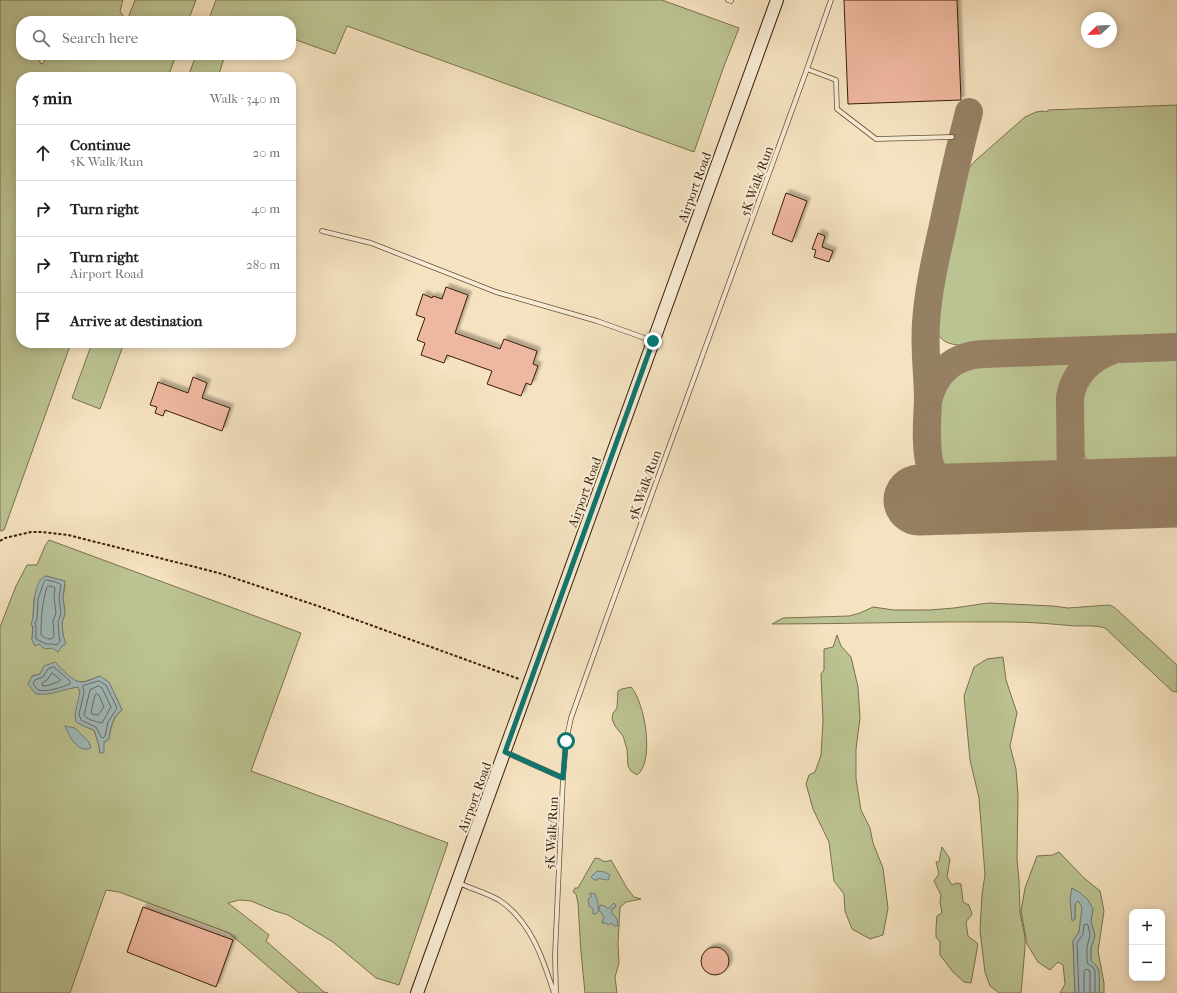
<!DOCTYPE html>
<html lang="en">
<head>
<meta charset="utf-8">
<style>
  body { margin:0; font-family:"IM FELL French Canon",serif; background:#f2f2f2; color:#222 }
  .controls { position:absolute; right:12px; bottom:12px; display:grid; overflow:hidden; border-radius:8px; box-shadow:0 2px 10px #0003 }
  .controls button { width:36px; height:36px; display:grid; place-items:center; padding:0; border:0; border-bottom:1px solid #e0e0e0; background:#fff; color:#222; font:20px sans-serif }
  .compass { position:absolute; left:1081px; top:12px; width:36px; height:36px; border-radius:50%; background:#fff; box-shadow:0 2px 10px #0003; rotate:247deg }
  .stop { position:absolute; width:12px; height:12px; margin:-9px; border:3px solid #0f766e; border-radius:50%; background:#fff }
  .stop.end { background:#0f766e; border-color:#fff; box-shadow:0 1px 4px #0008 }
  .list { margin:0; padding:0; list-style:none }
  h2 { display:flex; justify-content:space-between; align-items:center; height:52px; margin:0; padding:0 16px; font-size:17px }
  h2 small { font-size:13px; font-weight:400; color:#767676 }
  .list li { display:grid; grid-template-columns:26px 1fr auto; gap:12px; align-items:center; box-sizing:border-box; height:56px; padding:0 16px; border-top:1px solid #e0e0e0 }
  .list b { display:block; font-size:15px; white-space:nowrap }
  .list p { margin:0; font-size:13px; white-space:nowrap; color:#767676 }
  .list em { font-size:13px; font-style:normal; color:#767676 }
  .icon { flex:none; width:22px; height:22px; fill:none; stroke:currentColor; stroke-width:2; stroke-linecap:round; stroke-linejoin:round }
  .map { position:relative; flex:none; width:1177px; height:993px; overflow:hidden }
  .search { position:absolute; background:#fff; box-shadow:0 2px 10px #0003; left:16px; top:16px; width:280px; height:44px; display:flex; align-items:center; gap:10px; box-sizing:border-box; padding:0 14px; border-radius:16px; color:#767676; font-size:15px }
  .panel { position:absolute; background:#fff; box-shadow:0 2px 10px #0003; left:16px; top:72px; width:280px; height:276px; border-radius:16px }
  .map>svg:first-child { display:block }
  .green { fill:#bcc392; stroke:#7a714d; fill-rule:evenodd }
  .water { fill:#a0bbbc; stroke:#767d74 }
  .lines { fill:none; stroke-linecap:round; stroke-linejoin:round }
  .shore { stroke:#6c6d62; stroke-width:1 }
  .taxiway { stroke:#968064; stroke-width:28 }
  .runway { stroke:#968064; stroke-width:71 }
  .building { fill:#eeb79f; stroke:#381f08; filter:url(#shadow) }
  .service-casing { stroke:#675036; stroke-width:5.5 }
  .secondary-casing { stroke:#381f08; stroke-width:14 }
  .path { stroke:#381f08; stroke-width:2; stroke-dasharray:3 2; stroke-linecap:butt }
  .service { stroke:#f8ecd6; stroke-width:4 }
  .secondary { stroke:#f8ecd6; stroke-width:12 }
  .route { stroke:#0f766e; stroke-width:5 }
  .labels { text-anchor:middle; stroke-width:4; stroke-linejoin:round; paint-order:stroke }
  .street-label { font-size:13px; fill:#381f08; stroke:#f8ecd6 }
</style>
</head>
<body>
<div class="map">
<svg width="1177" height="993" viewBox="0 0 1177 993">
  <defs>
    <filter id="shadow"><feDropShadow dx="3.5" dy="-3.5" stdDeviation="1" flood-color="#0004"/></filter>
  </defs>
  <rect width="100%" height="100%" fill="#f5e2c0"/>
  <filter id="stains"><feTurbulence type="fractalNoise" baseFrequency=".005" numOctaves="4"/><feColorMatrix values="0 0 0 0 .2 0 0 0 0 .09 0 0 0 0 .02 0 0 0 .5 -.17"/></filter>
  <radialGradient id="worn" r=".72"><stop offset=".6" stop-color="#630" stop-opacity="0"/><stop offset="1" stop-color="#630" stop-opacity=".3"/></radialGradient>
  <path class="green" d="M0,0H123L120,11L123,16L128,18L135,0H196L188,21H21V55H39L40,63L42,64L44,62L46,55H176L168,77H21V343H71L4,530L0,531Z
    M216,0H662L739,28L724,66L694,152L347,26L335,54L291,38V21H243L238,19L237,21H208Z
    M196,55H225L218,77H188Z
    M1177,105V338L961,345C951,345 940,342 937,331C933,322 936,310 938,301C943,262 953,224 961,187H962L968,169L976,160L1025,117L1036,112L1043,111L1044,112L1048,111V110Z
    M92,343H124L100,409L72,398Z
    M1177,358V467L1103,470L1090,465L1083,453L1082,400L1084,385L1101,367L1117,360Z
    M1079,360L1066,376L1061,389V457L1052,467L1044,472L957,475C949,474 943,470 940,463C935,454 937,442 937,433C936,421 935,410 938,399C941,380 962,365 980,363Z
    M49,540L301,633L251,771L448,843L399,985L376,978L333,942L288,915L275,911L251,901L239,900L228,903L269,935L266,941L324,992L328,993H299L229,933L119,892L106,890L70,993H0V627L16,586L27,565H37L45,546ZM46,576L64,581L65,586L63,597L65,614L62,622L63,635L39,644L32,640L34,598ZM40,674L74,680L80,682L87,681L100,676L116,697L122,710C112,718 111,727 109,739L104,742L100,753L99,746L94,730L86,727L80,692L78,687L65,689L32,676Z
    M988,603L1053,606L1068,608L1109,605L1114,607L1177,665V692L1172,691L1105,628C1095,625 1086,626 1075,626C1053,624 1031,622 1009,622C930,621 851,624 772,624L783,618L849,616L860,613L873,607L894,610H930L954,608Z
    M837,635L841,646L851,657L858,687L860,718L856,749V779L861,810L870,828L873,843L883,868L888,908L883,935L870,939L852,929L845,911L844,894L834,881L829,842L813,809L806,784L809,775L815,772L821,755L823,721L821,674L824,670V649L833,647Z
    M1003,657L1006,680L1017,713L1010,746L1016,769L1018,796L1017,859L1019,881L1020,913L1025,937V948L1021,993H999L990,986L985,972L980,931L982,894L985,875L979,798L970,760L964,696L974,667L987,659Z
    M631,687C645,702 655,762 637,775L631,771L628,766L627,749L623,736L615,726L612,719L613,713L617,708L618,691L622,689Z
    M942,847L950,859L947,877L952,885L956,883L961,884L963,902L969,905L972,914L966,922L968,936L978,944L971,983L964,982L953,972L940,955V942L936,937V928L937,916L942,913L940,902L941,895L934,881L939,874L936,862H939Z
    M1059,852L1084,878L1100,891L1104,911L1098,951L1104,983V993H1099V970L1091,961V948L1095,936L1091,921L1093,909L1072,888L1075,919V904L1078,901L1083,907L1079,932L1073,941L1075,993H1060L1065,984L1063,965L1058,962L1050,970L1038,962L1027,944L1021,911L1025,888L1037,856L1053,855Z
    M595,858L600,859C603,862 607,862 611,860L627,888L634,897L641,899L626,902L620,907L618,943L619,963L615,977L617,993H585L581,952L578,903L576,894L573,892L575,888H578Z"/>
  <path class="water" d="M46,576L65,581L63,597L65,614L62,622L63,635L66,644L62,646L58,652L52,648L45,649L39,644L35,646L32,640L33,626L31,625C31,622 33,620 33,616C34,606 34,579 46,576Z
    M55,662C61,668 73,682 81,682C88,682 94,678 100,676L109,682L122,710C112,717 111,727 109,739L104,742V753H100L99,746L94,730L86,727L76,722L75,714L80,692L78,687C64,689 51,696 36,694L28,684L32,676L40,674L44,666Z
    M65,726L75,728L89,742L91,748C78,754 69,736 65,726Z
    M597,871L605,872L610,875L608,880L601,879L599,878L597,880H594L591,877Z
    M1072,888L1079,892L1088,900L1093,909L1091,921L1095,936L1091,948V961C1102,967 1099,981 1099,993H1075L1073,941L1079,932L1082,907L1078,901L1075,904V919L1072,921L1070,899Z
    M591,893L595,894L598,902V909L599,910L600,905L605,906L608,909L614,903L616,905L615,908L612,909V913L617,919L618,926H614L612,923L608,925L606,923H602L604,917L600,911H598L596,914H593V909L589,906L588,899L592,896L589,894Z"/>
  <g class="lines">
    <path class="shore" d="M46,580C51,581 58,582 61,585L59,597L61,614L58,622L59,635L60,641L57,645L52,644H46L36,639V627L35,623L37,619L38,599L44,582Z
      M49,586L54,587L55,588L54,597L56,613L53,621L54,637C50,641 45,638 41,635C41,618 42,603 47,587Z
      M54,667L70,681V684C60,688 48,692 38,690L33,684L35,680L43,677L48,669Z
      M52,673L60,679V681L50,685L43,686L42,683L47,680Z
      M99,681L106,685L117,708L108,722L105,736L103,738L101,737L96,727L81,720L79,714L84,693L83,686Z
      M99,686L102,688L111,707L102,723H101C95,721 87,720 84,715L90,690Z
      M97,694L99,695L104,707L98,715L92,714L91,712L95,695Z
      M1079,993L1077,943L1083,934L1084,925L1086,924L1088,925L1090,935L1087,947V961L1088,964L1093,967L1095,971V993
      M1084,993V971L1086,969L1089,970L1090,972V993"/>
    <path class="taxiway" d="M928,401C935,372 954,355 984,354L1177,347
      M1071,495L1070,398C1073,374 1092,357 1114,350
      M954,499C946,488 935,478 930,465C925,447 927,420 928,401C928,375 924,349 926,323C928,291 935,261 942,230C950,191 959,151 969,112"/>
    <path class="runway" d="M919,500L1177,492"/>
  </g>
  <path class="building" d="M844,0H957L961,100L848,104Z
    M786,193L807,201L792,242L772,234Z
    M818,233L825,236L822,247L833,251L829,262L814,257L816,250L812,249Z
    M446,287L468,295L455,333L500,349L504,339L537,351L533,364L538,366L531,385L526,383L521,396L487,384L492,371L447,355L444,363L421,355L425,343L417,340L425,318L416,315L423,294L432,298L433,296L442,299Z
    M193,377L207,383L202,398L230,408L222,431L165,410L163,416L155,413L157,407L150,405L158,382L188,393Z
    M143,907L233,940L216,987L127,952Z
    M701 961a14 14 0 1 1 28 0a14 14 0 1 1-28 0Z"/>
  <g class="lines">
    <g class="service-casing">
      <path id="service" d="M728,0L731,1
        M807,69L836,80L837,109L876,139L952,137
        M322,231L371,243L496,292L597,321L653,341
        M505,752L563,778
        M459,883C472,889 487,893 499,900C531,921 543,959 554,993
        M556,993L555,955L563,778L566,741L571,718L607,617L807,69L831,0"/>
    </g>
    <g class="secondary-casing">
      <path id="secondary" d="M417,993L777,0"/>
    </g>
    <path class="path" d="M0,541L5,538L31,532H42L68,535L219,573L321,607L519,679"/>
    <use href="#service" class="service"/>
    <use href="#secondary" class="secondary"/>
  </g>
  <g class="lines">
    <path class="route" d="M566,741L563,778L505,752L653,341"/>
  </g>
  <g class="labels">
    <g class="street-label">
      <text transform="translate(756 181) rotate(-70)" y="5">5K Walk/Run</text>
      <text transform="translate(694 187) rotate(-70)" y="5">Airport Road</text>
      <text transform="translate(644 485) rotate(-70)" y="5">5K Walk/Run</text>
      <text transform="translate(584 492) rotate(-70)" y="5">Airport Road</text>
      <text transform="translate(474 797) rotate(-70)" y="5">Airport Road</text>
      <text transform="translate(551 833) rotate(-87)" y="5">5K Walk/Run</text>
    </g>
  </g>
  <rect width="100%" height="100%" filter="url(#stains)"/>
  <rect width="100%" height="100%" fill="url(#worn)"/>
</svg>
<div class="controls">
<button>+</button>
<button>−</button>
</div>
<svg class="compass" viewBox="-18 -18 36 36"><path d="M0-13l5 13h-10z" fill="#e53935"/><path d="M0 13l5-13h-10z" fill="#767676"/></svg>
<div class="stop" style="left:566px;top:741px"></div>
<div class="stop end" style="left:653px;top:341px"></div>
<div class="search"><svg class="icon" aria-label="search" viewBox="0 0 24 24"><circle cx="10" cy="10" r="6"/><path d="M15 15l6 6"/></svg>Search here</div>
<section class="panel">
<h2>5 min<small>Walk · 340 m</small></h2>
<ul class="list">
<li><svg class="icon" aria-label="ahead" viewBox="0 0 24 24"><path d="M12 20V5M6 11l6-6 6 6"/></svg><div><b>Continue</b><p>5K Walk/Run</p></div><em>20 m</em></li>
<li><svg class="icon" aria-label="right" viewBox="0 0 24 24"><path d="M7 20v-9h11M14 6l5 5-5 5"/></svg><div><b>Turn right</b></div><em>40 m</em></li>
<li><svg class="icon" aria-label="right" viewBox="0 0 24 24"><path d="M7 20v-9h11M14 6l5 5-5 5"/></svg><div><b>Turn right</b><p>Airport Road</p></div><em>280 m</em></li>
<li><svg class="icon" aria-label="arrive" viewBox="0 0 24 24"><path d="M6 21V4h12l-3 4 3 4H6"/></svg><div><b>Arrive at destination</b></div></li>
</ul>
</section>
</div>
</body>
</html>
